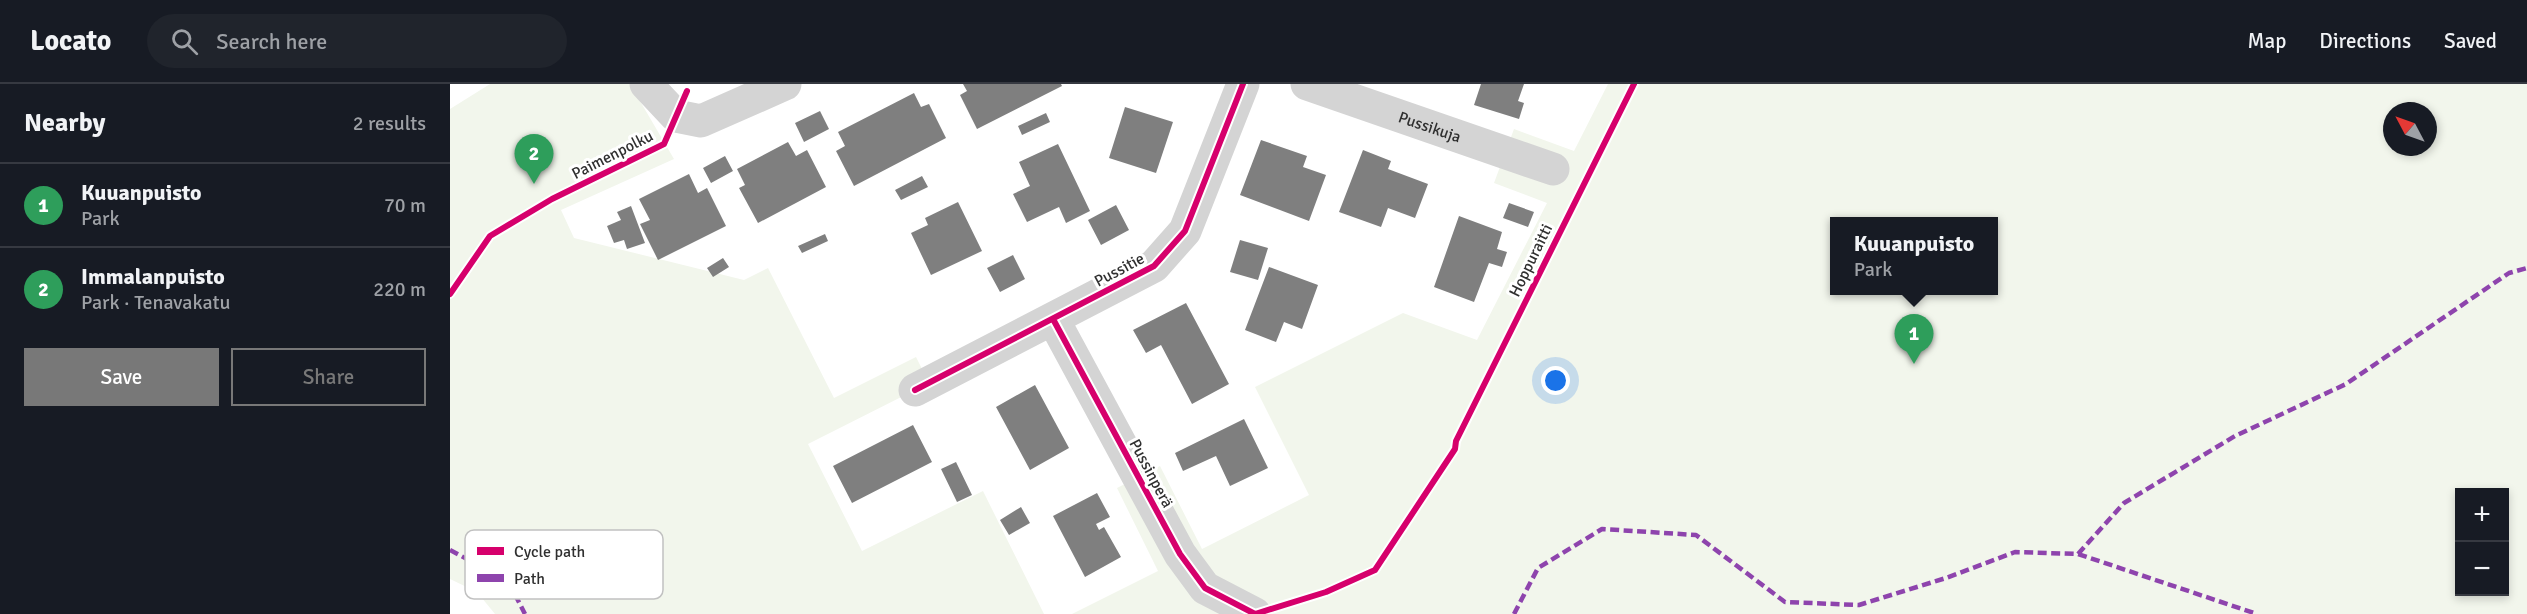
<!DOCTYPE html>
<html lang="en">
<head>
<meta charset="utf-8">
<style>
  body { margin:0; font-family:Signika,sans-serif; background:#20242c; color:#f1f3f6 }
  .controls { position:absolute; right:18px; bottom:18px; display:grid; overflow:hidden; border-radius:0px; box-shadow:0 3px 9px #0003 }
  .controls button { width:54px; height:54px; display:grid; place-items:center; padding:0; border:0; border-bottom:2px solid #363941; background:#171b24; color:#f1f3f6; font:30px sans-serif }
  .compass { position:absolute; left:1933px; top:18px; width:54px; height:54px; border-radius:50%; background:#171b24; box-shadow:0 3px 9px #0003; rotate:311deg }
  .you { position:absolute; left:1106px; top:297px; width:21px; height:21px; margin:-15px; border:4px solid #fff; border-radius:50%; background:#1a73e8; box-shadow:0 0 0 9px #1a73e833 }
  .badge { display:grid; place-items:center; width:39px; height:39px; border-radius:50%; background:#787878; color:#fff; font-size:20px; font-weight:700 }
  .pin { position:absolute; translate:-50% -50px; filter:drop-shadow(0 2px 3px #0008) }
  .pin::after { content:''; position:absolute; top:32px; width:21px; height:18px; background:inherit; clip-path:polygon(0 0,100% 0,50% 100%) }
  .popup { position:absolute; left:1380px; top:133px; width:168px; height:78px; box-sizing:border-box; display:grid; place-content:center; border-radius:0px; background:#171b24; filter:drop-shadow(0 2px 4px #0005); font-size:20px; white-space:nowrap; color:#9ea1a6 }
  .popup b { font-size:22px; color:#f1f3f6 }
  .popup::after { content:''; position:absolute; left:50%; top:100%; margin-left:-12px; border:12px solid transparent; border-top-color:#171b24 }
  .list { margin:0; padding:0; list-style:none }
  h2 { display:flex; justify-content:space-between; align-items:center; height:78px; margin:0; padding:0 24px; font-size:26px }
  h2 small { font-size:20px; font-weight:400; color:#9ea1a6 }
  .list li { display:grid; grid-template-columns:39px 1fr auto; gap:18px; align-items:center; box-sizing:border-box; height:84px; padding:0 24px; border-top:2px solid #363941 }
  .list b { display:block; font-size:22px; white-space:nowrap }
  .list p { margin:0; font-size:20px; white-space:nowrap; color:#9ea1a6 }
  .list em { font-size:20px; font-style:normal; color:#9ea1a6 }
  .actions { display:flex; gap:12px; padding:18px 24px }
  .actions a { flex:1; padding:14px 0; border:2px solid #787878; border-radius:0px; text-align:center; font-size:21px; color:#787878 }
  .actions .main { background:#787878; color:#fff }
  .icon { flex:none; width:33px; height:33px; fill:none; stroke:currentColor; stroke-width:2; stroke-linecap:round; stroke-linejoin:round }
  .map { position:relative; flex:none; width:2077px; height:530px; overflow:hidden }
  header { display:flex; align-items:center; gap:36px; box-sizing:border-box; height:84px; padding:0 30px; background:#171b24; border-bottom:2px solid #363941 }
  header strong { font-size:28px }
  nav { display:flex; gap:33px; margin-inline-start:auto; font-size:21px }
  .search { width:420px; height:54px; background:#20242c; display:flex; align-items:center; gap:15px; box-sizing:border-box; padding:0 21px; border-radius:33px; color:#9ea1a6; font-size:22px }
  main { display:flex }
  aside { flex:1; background:#171b24 }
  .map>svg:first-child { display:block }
  .green { fill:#f2f6ec; fill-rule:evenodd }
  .building { fill:#7f7f7f }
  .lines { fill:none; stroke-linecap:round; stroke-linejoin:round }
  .minor { stroke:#d4d4d4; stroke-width:33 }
  .quiet { stroke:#8e44ad; stroke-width:4.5; stroke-dasharray:9 4.5; stroke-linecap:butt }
  .cycleway-casing { stroke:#fff; stroke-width:10 }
  .cycleway { stroke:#d6006c; stroke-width:6 }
  .labels { text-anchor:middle; stroke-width:6; stroke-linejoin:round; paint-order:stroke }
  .street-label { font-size:16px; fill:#303030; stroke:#fff }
  .key { fill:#fff; stroke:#c1c1c1; stroke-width:1.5 }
  .key-label { font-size:16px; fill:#303030 }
</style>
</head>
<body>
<header>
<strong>Locato</strong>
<div class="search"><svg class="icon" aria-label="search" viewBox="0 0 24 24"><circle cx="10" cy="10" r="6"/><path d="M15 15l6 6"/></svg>Search here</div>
<nav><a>Map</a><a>Directions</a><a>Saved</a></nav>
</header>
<main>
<aside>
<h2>Nearby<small>2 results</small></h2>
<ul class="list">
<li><span class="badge" style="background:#2e9e5b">1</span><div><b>Kuuanpuisto</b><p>Park</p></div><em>70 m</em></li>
<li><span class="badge" style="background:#2e9e5b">2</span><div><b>Immalanpuisto</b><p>Park · Tenavakatu</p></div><em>220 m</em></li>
</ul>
<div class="actions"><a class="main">Save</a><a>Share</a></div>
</aside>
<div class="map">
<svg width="2077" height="530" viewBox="0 0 2077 530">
  <rect width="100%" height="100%" fill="#fff"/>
  <path class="green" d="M40,0H180L224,75L111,126L124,154L294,196L318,184L384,314L466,273L479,299L358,360L412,467L533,407L594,530H45L27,508L0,495V25Z
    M1158,0H2077V530H622L708,487L667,404L710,382L752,465L859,411L805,303L953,229L1027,256L1097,119L1044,99L1064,45L1124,67ZM1942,27H1978V63H1942ZM1384,138H1544V206H1384ZM2010,408H2054V508H2010Z"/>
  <path class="building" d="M513,0H611L612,2L527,45L510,11L517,7Z
    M1031,0H1074L1068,17L1074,19L1069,35L1024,21Z
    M464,9L471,23L479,20L496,54L404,102L386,67L395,62L388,48Z
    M675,23L723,38L706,89L659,74Z
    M370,27L379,45L354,58L345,39Z
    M596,29L600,38L572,51L568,42Z
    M811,56L857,72L853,83L876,91L859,137L790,111Z
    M338,58L346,72L357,66L376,103L308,139L289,104L295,101L287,85Z
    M608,60L640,127L616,139L609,123L577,138L563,110L580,102L569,78Z
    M913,66L941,77L938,85L978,100L965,134L938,124L931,143L889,128Z
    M275,72L283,87L261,99L253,84Z
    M239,90L248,109L257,104L276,142L208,176L190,140L200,136L189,115Z
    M472,92L478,103L451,116L445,106Z
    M508,118L532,167L481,191L461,149L478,141L475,134Z
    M1059,119L1084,128L1078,143L1053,134Z
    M666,121L679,146L651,161L638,136Z
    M181,122L195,159L177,165L174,156L164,159L157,142L171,136L167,128Z
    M1009,132L1052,148L1047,165L1057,168L1052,183L1039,179L1024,218L984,203Z
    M375,150L378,157L352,169L348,162Z
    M790,156L818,164L808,196L780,188Z
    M563,171L575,195L550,208L537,184Z
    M273,174L279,183L263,193L257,184Z
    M819,183L868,201L852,245L834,238L826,258L795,246Z
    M736,219L779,300L742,320L711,261L696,269L683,246Z
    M585,301L619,364L580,386L546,323Z
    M794,335L818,384L780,402L766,372L733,387L725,369Z
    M463,341L482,378L402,419L383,382Z
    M506,378L522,411L507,418L491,385Z
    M647,409L660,433L646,440L649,446L654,443L671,473L635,493L603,432Z
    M571,423L580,439L559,451L550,436Z"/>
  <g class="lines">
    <g class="minor">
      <path d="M196,0L226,32L251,37L335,0"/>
      <path id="s1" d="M857,0L1103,85"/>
      <path d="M603,235L730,470L755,504L805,530"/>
      <path d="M465,306L704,182L735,147L793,0"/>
    </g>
    <path class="quiet" d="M0,466L58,497L75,530
      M1628,470L1674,419L1785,352L1896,300L2059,189L2077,184
      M1064,530L1088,484L1152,445L1246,451L1335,518L1409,521L1496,494L1565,468L1628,470L1807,530"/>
    <g class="cycleway-casing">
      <path id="cycleway" d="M0,210L40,152L102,115L214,60L237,7
        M603,235L730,470L755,504L805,530L876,508L925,486L1005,365L1006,357L1184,0
        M465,306L704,182L735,147L793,0"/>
    </g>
    <use href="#cycleway" class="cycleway"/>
  </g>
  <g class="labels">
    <g class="street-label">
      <text dy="6" stroke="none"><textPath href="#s1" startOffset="130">Pussikuja</textPath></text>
      <text transform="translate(162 70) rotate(-27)" y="6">Paimenpolku</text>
      <text transform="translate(1080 176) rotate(-64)" y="6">Hoppuraitti</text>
      <text transform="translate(669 185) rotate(-28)" y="6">Pussitie</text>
      <text transform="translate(702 389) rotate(62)" y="6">Pussinperä</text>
    </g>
  </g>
  <rect x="15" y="446" width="198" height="69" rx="9" class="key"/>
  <rect x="27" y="463" width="27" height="8" fill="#d6006c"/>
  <rect x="27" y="490" width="27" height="8" fill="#8e44ad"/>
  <g class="key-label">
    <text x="64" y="473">Cycle path</text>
    <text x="64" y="500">Path</text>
  </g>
</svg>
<div class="controls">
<button>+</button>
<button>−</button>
</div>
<svg class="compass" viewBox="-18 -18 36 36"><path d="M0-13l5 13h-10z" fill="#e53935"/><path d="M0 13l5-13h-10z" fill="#9ea1a6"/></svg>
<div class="you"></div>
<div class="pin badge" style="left:1464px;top:280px;background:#2e9e5b">1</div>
<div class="popup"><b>Kuuanpuisto</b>Park</div>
<div class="pin badge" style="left:84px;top:100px;background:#2e9e5b">2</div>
</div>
</main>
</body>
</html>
